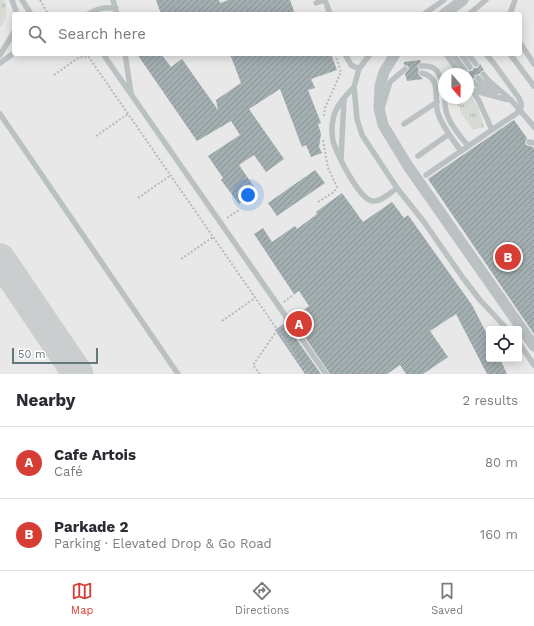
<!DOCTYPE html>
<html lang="en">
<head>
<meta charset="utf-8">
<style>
  body { margin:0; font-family:"Work Sans",sans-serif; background:#f7f7f7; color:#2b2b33 }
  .controls { position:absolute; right:12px; bottom:12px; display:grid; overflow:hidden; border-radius:4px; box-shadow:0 2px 10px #0003 }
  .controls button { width:36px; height:36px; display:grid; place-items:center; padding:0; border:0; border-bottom:1px solid #e1e1e2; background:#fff; color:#2b2b33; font:20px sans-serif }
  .compass { position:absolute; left:438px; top:68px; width:36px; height:36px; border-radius:50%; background:#fff; box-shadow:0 2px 10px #0003; rotate:160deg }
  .scale { position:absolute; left:12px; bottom:10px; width:86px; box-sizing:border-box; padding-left:4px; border:2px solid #64777d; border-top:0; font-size:11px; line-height:14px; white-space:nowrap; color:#64777d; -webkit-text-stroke:3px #fff; paint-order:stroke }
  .you { position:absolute; left:248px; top:195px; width:14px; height:14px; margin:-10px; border:3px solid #fff; border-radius:50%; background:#1a73e8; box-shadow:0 0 0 6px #1a73e833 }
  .badge { display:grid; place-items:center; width:26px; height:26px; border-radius:50%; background:#d63d34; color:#fff; font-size:13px; font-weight:700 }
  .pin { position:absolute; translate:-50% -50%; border:2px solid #fff; box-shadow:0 1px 4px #0006 }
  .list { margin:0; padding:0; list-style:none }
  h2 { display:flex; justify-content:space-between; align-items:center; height:52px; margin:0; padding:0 16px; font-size:17px }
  h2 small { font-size:13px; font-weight:400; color:#7c7c81 }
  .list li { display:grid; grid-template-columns:26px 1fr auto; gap:12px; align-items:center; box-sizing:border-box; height:72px; padding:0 16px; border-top:1px solid #e1e1e2 }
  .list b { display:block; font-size:15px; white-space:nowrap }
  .list p { margin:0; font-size:13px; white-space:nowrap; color:#7c7c81 }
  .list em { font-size:13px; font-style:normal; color:#7c7c81 }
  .icon { flex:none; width:22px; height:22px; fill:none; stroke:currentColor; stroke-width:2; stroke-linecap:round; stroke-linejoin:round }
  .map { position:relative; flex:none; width:534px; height:374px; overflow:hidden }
  .search { position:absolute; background:#fff; box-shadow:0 2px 10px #0003; left:12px; right:12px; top:12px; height:44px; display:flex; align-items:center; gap:10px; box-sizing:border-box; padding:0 14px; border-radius:4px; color:#7c7c81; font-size:15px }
  .sheet { height:196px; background:#fff }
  nav { display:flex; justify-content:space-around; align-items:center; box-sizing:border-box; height:56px; border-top:1px solid #e1e1e2; background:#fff; font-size:11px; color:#7c7c81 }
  nav a { display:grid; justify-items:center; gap:2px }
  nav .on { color:#d63d34 }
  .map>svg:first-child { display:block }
  .built { fill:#e7e8e7; fill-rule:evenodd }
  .grass { fill:url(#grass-tufts) }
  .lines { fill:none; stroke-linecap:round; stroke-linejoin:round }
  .taxiway { stroke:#cacece; stroke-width:31 }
  .building { fill:url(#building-hatch) }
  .path { stroke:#b6babc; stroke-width:2; stroke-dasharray:2 2; stroke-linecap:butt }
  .service { stroke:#bbc1c3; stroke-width:5.5 }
  .minor { stroke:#bbc1c3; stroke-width:11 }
  .service-bridge { stroke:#bbc1c3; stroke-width:5.5 }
</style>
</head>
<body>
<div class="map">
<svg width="534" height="374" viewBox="0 0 534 374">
  <defs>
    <pattern id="grass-tufts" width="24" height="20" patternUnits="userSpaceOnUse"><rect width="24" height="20" fill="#d7dbd3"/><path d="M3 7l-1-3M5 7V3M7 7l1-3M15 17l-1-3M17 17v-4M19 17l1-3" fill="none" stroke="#b2b6b0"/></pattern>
    <pattern id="building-hatch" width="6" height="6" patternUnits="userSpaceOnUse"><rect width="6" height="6" fill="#a3aeb1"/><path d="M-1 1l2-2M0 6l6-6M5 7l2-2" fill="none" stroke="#889295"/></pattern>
  </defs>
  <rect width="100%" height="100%" fill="#f7f6f4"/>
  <path class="built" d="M0,0H534V374H0ZM14,14H520V54H14ZM444,74H468V98H444ZM489,329H519V359H489Z"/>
  <path class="grass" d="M0,0H4C8,11 8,19 0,27Z
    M468,92L478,106L484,127L473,130L461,113L459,106L450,105L449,98H468Z"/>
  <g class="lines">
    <path class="taxiway" d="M0,259L78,374"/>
  </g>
  <path class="building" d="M156,0H219L220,3L229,0H290L295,14H161Z
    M137,54H161L171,67L182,59L218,110L216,100L241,83L230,54H331L337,70L311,79L315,88L308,90L321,123L318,124L321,134L319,147L322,153L311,157L306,145L302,147L280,89L249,109L284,159L266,172L254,155L239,165L257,191L239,204L221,180L223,178L208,156L240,135L231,121L197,141Z
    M420,60L421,62L417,66L419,70L418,74L423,79L407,81L405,74L409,69L408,66L404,65V62Z
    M480,64L484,70L481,71L479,74L475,75L474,78L468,80L469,71H472L474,68H478Z
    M514,120L527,138L525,142L526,145L533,147L534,149V334L428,179Z
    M315,170L325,183L277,216L268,203Z
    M342,193L363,222L392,202L404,218L408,215L472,305L489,338V359H500L507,374H487L456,314L430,331L448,357L423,374H406L400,365L387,374H330L292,318L309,306L299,291L294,294L254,234L263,228L272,242L295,226L297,229L317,214L316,212Z
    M285,323L321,374H305L275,330Z"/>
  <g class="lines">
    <path class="path" d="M40,0L48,14
      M54,75L78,58L88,56L308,374
      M324,116L325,108L341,72L335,54
      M96,136L128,114
      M138,198L171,175
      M318,202L334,192L337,187L328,168L323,140
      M227,218L239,210
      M181,259L213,237
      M284,302L294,294
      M222,321L255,298
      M260,374L253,365L276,332"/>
    <path class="service" d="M12,0L17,14
      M22,0L31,14
      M113,0L117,14
      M325,0L330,14
      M316,3L325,0
      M88,14C98,8 105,7 116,8
      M424,14L444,0
      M469,14L486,0
      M510,14L515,0
      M520,43L534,64
      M103,54L326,374
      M125,54L131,93
      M345,54L351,65L359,69
      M370,54L359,69L354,87L357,119L362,135L397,188L424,222L463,278L480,300L507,329
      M446,54L460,74
      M453,54L465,71
      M461,54L470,67
      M468,54L476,64
      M510,54L534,86
      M0,55L14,32
      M0,63L14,53
      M421,66C439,65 439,74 444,89
      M422,73C444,78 432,102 439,116C444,129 453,140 461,151
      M483,74L489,81L511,100
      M478,78L483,83L495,89
      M473,82C480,88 487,91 496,93
      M468,84L479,101L492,130
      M354,87C345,97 335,106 333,120C331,127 332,134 333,141C337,154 359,200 373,201C381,202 391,192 397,188
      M472,90L505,99L511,100
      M445,98C443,117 457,132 468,146
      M382,108L390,82L405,69
      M0,114L178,374
      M530,122L534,127
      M404,124L437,102
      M529,142L534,143
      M418,156L449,134
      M341,158L344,99
      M426,175L505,121L516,114L521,108V103L519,98L495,65L486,54
      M519,343L534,365"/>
    <path class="minor" d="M444,14L463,0
      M395,54L384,72L380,86L379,108L383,125L408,166L534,346"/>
    <path class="service-bridge" d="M511,100L530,122"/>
  </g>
</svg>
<div class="controls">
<button><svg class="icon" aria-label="locate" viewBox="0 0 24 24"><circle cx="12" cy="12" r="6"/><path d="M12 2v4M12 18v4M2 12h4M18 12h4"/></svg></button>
</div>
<svg class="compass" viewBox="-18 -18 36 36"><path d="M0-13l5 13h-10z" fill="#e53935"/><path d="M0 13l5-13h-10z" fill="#7c7c81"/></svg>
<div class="scale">50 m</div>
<div class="you"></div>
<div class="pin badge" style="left:299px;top:324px">A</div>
<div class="pin badge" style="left:508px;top:257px">B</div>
<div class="search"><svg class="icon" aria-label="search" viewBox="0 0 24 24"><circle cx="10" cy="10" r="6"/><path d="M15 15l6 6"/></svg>Search here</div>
</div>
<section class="sheet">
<h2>Nearby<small>2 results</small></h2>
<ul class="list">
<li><span class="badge">A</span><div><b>Cafe Artois</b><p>Café</p></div><em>80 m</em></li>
<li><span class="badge">B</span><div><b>Parkade 2</b><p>Parking · Elevated Drop &amp; Go Road</p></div><em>160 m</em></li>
</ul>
</section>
<nav>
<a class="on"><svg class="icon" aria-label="map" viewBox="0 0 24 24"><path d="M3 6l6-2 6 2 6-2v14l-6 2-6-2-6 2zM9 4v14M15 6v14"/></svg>Map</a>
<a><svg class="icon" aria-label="directions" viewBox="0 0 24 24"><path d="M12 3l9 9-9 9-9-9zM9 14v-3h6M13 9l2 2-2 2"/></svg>Directions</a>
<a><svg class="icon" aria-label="saved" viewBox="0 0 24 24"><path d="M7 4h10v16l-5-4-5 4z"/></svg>Saved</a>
</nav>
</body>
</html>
